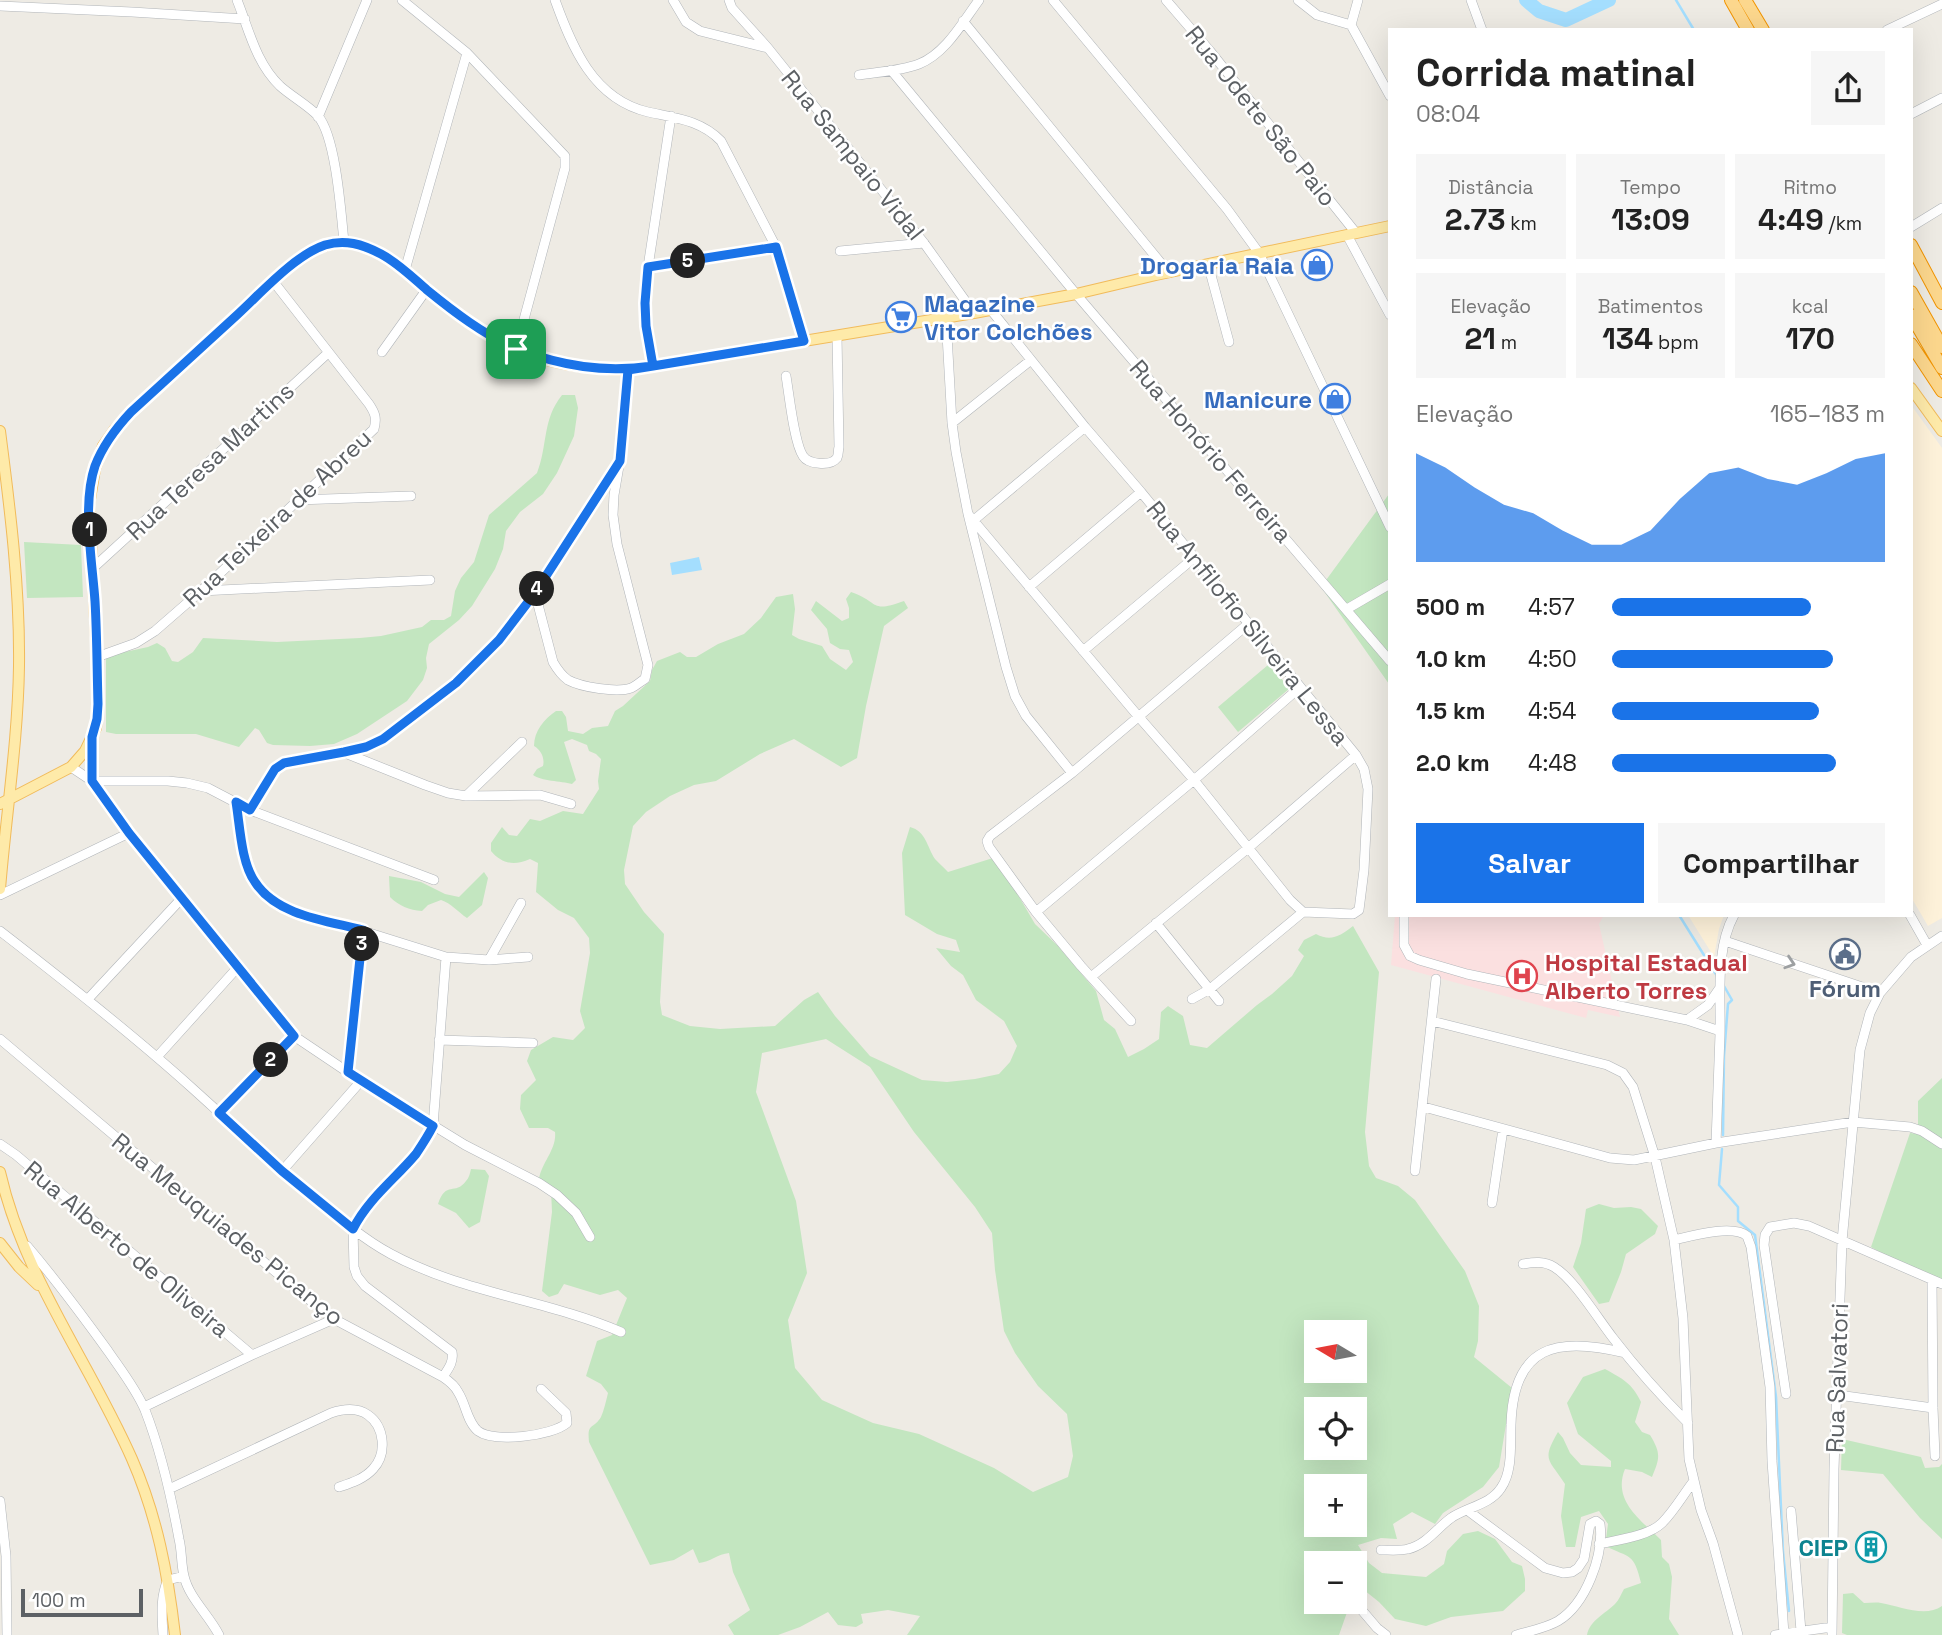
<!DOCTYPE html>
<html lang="pt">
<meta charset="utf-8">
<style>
body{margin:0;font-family:"Space Grotesk",sans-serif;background:#f6f6f6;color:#222;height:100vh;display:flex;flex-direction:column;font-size:26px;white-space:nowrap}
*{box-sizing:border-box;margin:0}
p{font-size:23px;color:#767676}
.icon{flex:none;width:38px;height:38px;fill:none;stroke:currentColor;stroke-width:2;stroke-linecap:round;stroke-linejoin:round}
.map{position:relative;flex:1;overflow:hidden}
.sheet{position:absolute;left:1388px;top:28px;width:525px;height:889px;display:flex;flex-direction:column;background:#fff;border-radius:0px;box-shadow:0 7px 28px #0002}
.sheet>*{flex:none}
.needle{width:46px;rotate:280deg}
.controls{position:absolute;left:1304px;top:1320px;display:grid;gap:14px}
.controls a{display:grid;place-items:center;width:63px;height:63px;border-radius:0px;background:#fff;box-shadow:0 7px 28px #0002;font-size:35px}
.scale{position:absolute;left:21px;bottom:18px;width:122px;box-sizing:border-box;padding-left:7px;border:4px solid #5c6064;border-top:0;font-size:19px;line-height:24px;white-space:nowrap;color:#5c6064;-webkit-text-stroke:5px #fff;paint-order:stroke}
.pin{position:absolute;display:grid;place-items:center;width:60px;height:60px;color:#fff;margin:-30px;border-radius:14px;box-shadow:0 4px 10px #0006}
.km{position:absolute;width:35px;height:35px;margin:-18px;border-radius:50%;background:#222;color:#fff;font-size:19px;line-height:35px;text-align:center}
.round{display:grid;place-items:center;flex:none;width:74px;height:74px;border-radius:0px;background:#f6f6f6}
.head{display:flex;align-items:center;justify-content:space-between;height:119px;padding:0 28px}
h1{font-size:38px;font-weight:600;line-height:52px}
.stats{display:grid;grid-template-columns:repeat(3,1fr);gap:10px;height:119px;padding:7px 28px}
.stats div{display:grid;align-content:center;border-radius:0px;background:#f6f6f6;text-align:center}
.stats b{font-size:30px;font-weight:600}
.stats small{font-size:19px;font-weight:400}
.stats p{font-size:19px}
.chart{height:196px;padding:14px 28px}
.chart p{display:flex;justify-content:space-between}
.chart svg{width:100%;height:126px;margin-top:7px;fill:#1a73e8;opacity:.7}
.button{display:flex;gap:14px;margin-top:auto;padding:14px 28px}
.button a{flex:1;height:80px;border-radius:0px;background:#1a73e8;color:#fff;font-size:28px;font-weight:600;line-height:80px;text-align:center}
.button a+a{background:#f6f6f6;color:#222}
ul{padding:0 28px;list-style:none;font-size:23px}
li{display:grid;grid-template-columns:112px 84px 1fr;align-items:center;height:52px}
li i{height:18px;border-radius:9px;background:#1a73e8}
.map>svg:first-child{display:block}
.commercial{fill:#fef2da}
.medical{fill:#fbe0e0}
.green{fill:#c3e6c0;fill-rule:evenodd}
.water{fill:#a4defe}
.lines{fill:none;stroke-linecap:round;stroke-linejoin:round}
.stream{stroke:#a4defe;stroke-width:2.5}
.river{stroke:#a4defe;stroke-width:14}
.minor-casing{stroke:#b1b5b9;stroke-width:10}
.major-casing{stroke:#f1bb5b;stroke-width:12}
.highway-casing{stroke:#f19401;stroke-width:14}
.minor{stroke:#fff;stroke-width:9}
.major{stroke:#feeaa9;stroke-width:10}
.highway{stroke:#fcd78d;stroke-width:12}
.oneway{stroke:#9da0a2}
.route-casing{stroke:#fff;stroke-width:14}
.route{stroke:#1a73e8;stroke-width:9}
.labels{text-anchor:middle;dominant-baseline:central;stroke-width:5;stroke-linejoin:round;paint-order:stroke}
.street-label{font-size:24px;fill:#5c6064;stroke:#fff}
.shop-label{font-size:24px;font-weight:bold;fill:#366cbe;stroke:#fff;text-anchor:end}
.health-label{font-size:24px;font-weight:bold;fill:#be3a42;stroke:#fff;text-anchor:start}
.service-label{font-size:24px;font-weight:bold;fill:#4e5e75;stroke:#fff}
.culture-label{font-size:24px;font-weight:bold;fill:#0d838f;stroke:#fff;text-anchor:end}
</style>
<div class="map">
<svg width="1942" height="1635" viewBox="0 0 1942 1635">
<rect width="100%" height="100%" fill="#eeebe4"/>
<path class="commercial" d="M1911 405 1942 448V918L1928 926 1911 897Z
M1688 915H1724L1719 929 1714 957Z"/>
<path class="medical" d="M1395 915H1604L1599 924 1620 1017 1588 1010 1586 1018 1391 965Z"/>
<path class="green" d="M562 395H575L578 408 574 436 557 473 543 494 520 512 506 531 503 549 495 569 472 606 459 620 429 644 426 658 427 668 423 680 407 701 357 734 334 744 310 746 273 745 267 743 259 730 255 728 239 747 196 734H116L106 732V656L148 647 157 643 165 648 172 661 178 662 193 652 203 638 277 642 360 638 381 636 422 627 431 620H444L451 616 455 591 461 578 474 562 489 515 537 473C548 445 542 420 562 395Z
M1389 494V684L1321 587Z
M24 542 81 545 83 597 27 598Z
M851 592C879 601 869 614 904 601L908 608 884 626 866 706 857 758 841 767 794 739 760 754 716 781 694 785 670 796 646 812 633 826 624 870 625 884 644 912 664 934 660 1002 662 1015 690 1026 720 1029 775 1026 804 1000 818 992 835 1016 870 1056 922 1080 947 1082 975 1079 999 1074 1010 1062 1017 1046 1004 1021 976 1000 963 975 951 966 936 948 960 952 956 940 937 934 905 915 902 853 910 827C926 831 927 847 935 859 939 863 944 868 948 872L993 858 1011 883 1035 924 1057 945 1096 991 1104 1020 1115 1029 1128 1057 1144 1049 1159 1039 1161 1012 1168 1006 1183 1016 1190 1045 1207 1048 1257 1005 1272 994 1292 976 1304 956 1298 950 1304 940 1316 934C1331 942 1340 936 1353 926L1379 972 1365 1132 1369 1166 1376 1178 1398 1186 1415 1200 1465 1271 1479 1306 1478 1341 1474 1357 1512 1388 1499 1467 1483 1487 1443 1513 1435 1524 1412 1512 1393 1524 1397 1539 1381 1538 1358 1545 1369 1563 1382 1573 1426 1577 1444 1564 1447 1551 1463 1534 1478 1531 1495 1539 1512 1562 1522 1566 1525 1579V1591L1503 1611 1451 1617 1426 1626 1395 1619 1379 1602 1364 1590 1355 1597 1354 1563H1316V1601H1351L1339 1635H907L920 1616 888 1610 861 1614 863 1623 856 1627 838 1625 828 1612 800 1627 778 1635H734L728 1625 750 1610 733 1572 729 1553C718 1554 710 1562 699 1563L693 1549 674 1560 650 1565 589 1442C587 1422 593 1430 601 1417 604 1410 606 1401 608 1393L601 1384 586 1376 597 1341 612 1335 627 1298 618 1290 600 1295 564 1284 558 1294 549 1297 542 1291 552 1212 551 1190 539 1179C542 1162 557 1149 555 1132L548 1128H529L520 1109 521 1095 536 1080 527 1061 531 1050 553 1037 573 1040 585 1028 580 1011 590 953 589 938 574 918 558 910 536 892 538 863 530 859C514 866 502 864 491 851V843L502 827 509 835 517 836 530 819 540 821 563 811 583 814 599 789 598 781 601 759 596 754 589 751 587 745 572 739 564 742 576 780 572 784C561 781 541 781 533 775L537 769 543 766C545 758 541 750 534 746 534 731 544 719 556 711H562L566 717 568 731 583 734 592 728 608 726 615 711 623 706 650 681 652 670 657 661 680 652 687 657H696L718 644 744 634 761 618 776 597 793 594 795 609 792 635 799 639 822 646 830 659 846 670 853 662 849 650 840 649 830 643 827 629 811 610 816 601 842 621 849 618V608L846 599ZM826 1039 870 1067 914 1132 975 1207 992 1233 995 1270 1004 1331 1015 1353 1038 1386 1067 1414 1073 1456 1068 1477 1033 1492 994 1468 919 1434 873 1423 822 1400 795 1368 788 1320 807 1273 796 1201 756 1092 762 1053ZM1316 1332H1354V1370H1316ZM1316 1409H1354V1447H1316ZM1316 1486H1354V1524H1316Z
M1268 665 1290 688 1238 732 1218 707Z
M484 872 488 878 482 905 467 918C458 912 451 903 441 900L428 905 422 911C409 910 399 906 390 897L389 876 421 882 445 894 459 897Z
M1942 1078V1280L1907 1267 1871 1247 1910 1133 1918 1134V1101Z
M471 1169 485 1170 489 1176 480 1222 469 1228 456 1213 438 1204C446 1180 455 1196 466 1181 469 1178 470 1173 471 1169Z
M1599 1204 1614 1208 1631 1207 1641 1209 1658 1226 1655 1234 1626 1254 1621 1272 1609 1302 1599 1304 1573 1267 1581 1243 1586 1209Z
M1605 1369C1623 1379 1632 1383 1641 1402L1635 1422 1642 1432 1650 1435C1661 1453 1660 1458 1652 1477L1642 1472 1625 1469C1612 1501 1641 1520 1661 1540L1662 1557 1669 1564 1672 1577 1669 1619 1679 1635H1587C1590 1620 1605 1614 1615 1604 1619 1600 1621 1594 1624 1589L1641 1583C1634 1553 1630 1558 1605 1546L1608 1524 1599 1511 1581 1517 1575 1547H1566L1561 1516 1565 1484C1549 1459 1541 1461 1558 1432L1563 1438 1570 1453 1581 1465 1611 1467V1461L1578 1434 1567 1403 1583 1377Z
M1842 1439 1921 1457 1925 1468 1939 1467 1942 1464V1539L1920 1518 1883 1474 1841 1470Z
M1853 1593 1864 1603C1870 1603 1876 1602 1881 1603 1900 1606 1925 1618 1942 1606V1635H1847L1842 1633 1843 1594Z"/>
<path class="water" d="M699 557 702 570 672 575 670 563Z"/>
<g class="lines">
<path class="stream" d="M1676 0 1694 30
M1679 915 1717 976
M1723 1135 1724 1056 1728 1004 1732 1000 1724 986
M1722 1149 1719 1185 1738 1207V1221L1755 1235 1776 1397 1783 1552 1789 1611"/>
<path class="river" d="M1526 0 1539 11 1566 20 1609 0"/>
<g class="minor-casing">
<path id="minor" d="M237 0C249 30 256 63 280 86 291 96 309 106 318 116 336 137 341 213 344 242
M402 0 467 53 565 156V168L516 349
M555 0C572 47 593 99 648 112 675 118 701 120 721 141L776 247 805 341
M673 0 686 22 700 31 768 48
M729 0 732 8 768 48 924 243 974 313
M1053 0 1227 209 1259 253 1390 527
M1166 0 1210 51 1356 233
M1298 0 1317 15 1351 25
M1471 0 1482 30
M0 6 132 12 245 19
M963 21 1169 273
M1351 25 1390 96
M1351 25 1358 0
M1887 30 1942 4
M891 70 1076 294 1390 661
M859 75C878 72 901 71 919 64 946 53 962 23 979 0
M1911 114 1942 98
M318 117 367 0
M1911 227 1942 208
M1347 235 1390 315
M840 251 924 243
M1208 264 1229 342
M648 267 776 247
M405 270 467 53
M946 317 952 423 956 452 968 514 1006 667 1015 696 1026 716 1072 773
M382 352 427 289
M653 366 646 326 645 303 648 267 671 116
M786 376C789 393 794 443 803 456 808 464 830 467 837 458 839 454 838 450 839 447L837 336
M952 423 1031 360
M297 500 411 496
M968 514 1138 716 1194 780 1290 900 1303 912 1353 914 1359 910 1364 870 1368 789 1364 769 1356 755 1141 492 1085 427 991 310
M974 520 1085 427
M92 569 328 353
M1029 587 1141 492
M201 591 430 580
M535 593 553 662C557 669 561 675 568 680 581 687 617 693 631 688 636 686 641 681 645 679L648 665 617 544 613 515 614 495 619 466
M1347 609 1390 584
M1083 651 1195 557
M97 657 136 643 155 631 201 591 374 429C377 418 375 413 369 404L273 281
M92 737V781H168L187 783 208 788 250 810 434 880
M345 753 425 785 448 793 466 796 540 795 571 804
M71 767 92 781 129 833 294 1036 361 1081 465 1145 539 1183 557 1195 576 1213 590 1237
M466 796 522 742
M236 802 245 858 255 882 272 900 284 907 302 914 363 931 446 957 489 960 528 957
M250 810 275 769 284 763 344 752 366 747 383 739 456 683 499 640 535 593 620 461 628 370
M0 895 129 833
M1036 912 1194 780 1299 688
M1404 915V945L1410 956 1419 960 1467 974 1687 1020 1720 1031
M1910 915 1927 945
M1156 923 1219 1001
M0 931C66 982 131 1033 192 1088 233 1125 273 1162 315 1197 339 1218 363 1239 391 1254 463 1293 547 1300 621 1332
M1725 941 1880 993
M489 960 521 903
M1091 977 1247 849 1356 755
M88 999 182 898
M1192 999 1210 989 1303 912
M1687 1020 1708 1005 1719 989
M1131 1021 1081 966 1036 912 989 847 987 841 990 836 1072 773 1248 624
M1432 1021 1607 1065 1623 1073 1633 1087 1655 1157 1674 1240 1683 1318 1689 1459 1701 1510 1713 1543 1738 1635
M0 1039 297 1290 334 1319 443 1377C449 1381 455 1386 458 1392 466 1404 467 1422 478 1431 494 1443 552 1436 567 1423L566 1413 541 1389
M439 1040 533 1043
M157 1057 238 967
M348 1072 363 931
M1424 1107 1610 1158 1634 1160 1716 1143 1853 1122 1910 1127 1922 1131 1942 1144
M219 1113 294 1036
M1716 1143C1717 1107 1719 1070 1720 1034 1721 996 1715 950 1734 915
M0 1144 16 1155 252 1355
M282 1171 361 1081
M1415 1171 1436 979
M1492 1203 1503 1129
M1674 1240C1691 1236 1733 1224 1747 1236L1751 1247 1770 1387 1772 1461 1784 1634
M27 1246C56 1280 82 1315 108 1351 121 1370 136 1389 145 1410 161 1451 171 1495 179 1539 182 1551 181 1564 184 1576 189 1598 209 1615 219 1635
M1523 1264C1534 1262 1544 1261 1554 1267 1574 1279 1598 1319 1613 1338 1636 1368 1661 1396 1688 1423
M1932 1280 1933 1408 1935 1456
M443 1377C448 1369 454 1362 452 1352L365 1286 357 1276 354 1267 353 1229 359 1216 368 1205 415 1155 433 1126 446 957
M1786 1394 1764 1245 1765 1235 1770 1227 1794 1223 1809 1226 1942 1284
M1838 1395 1933 1408
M144 1407 252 1355 334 1319
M169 1489 331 1413C343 1409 357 1407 368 1415 385 1427 387 1454 373 1469 364 1479 351 1483 339 1487
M0 1501 6 1556 7 1635
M1467 1510 1545 1568 1563 1573 1572 1572 1578 1568 1584 1559 1590 1524 1596 1521 1600 1524C1604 1555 1586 1604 1558 1621 1546 1628 1530 1631 1516 1635
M1791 1511 1801 1631
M1599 1544C1617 1540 1649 1536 1662 1523 1674 1511 1683 1495 1693 1482
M1381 1550C1390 1550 1400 1551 1408 1549 1426 1545 1437 1528 1451 1518 1467 1507 1490 1505 1501 1488 1513 1471 1510 1444 1511 1425 1513 1345 1557 1336 1625 1353
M1354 1601 1377 1628 1386 1635
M163 1635C162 1616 160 1597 168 1580L184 1576
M1775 1635 1832 1627
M1832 1635 1834 1469 1842 1241 1860 1050 1870 1013 1880 993 1911 957 1942 936"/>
</g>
<g class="major-casing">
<path id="major" d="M1911 388 1942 431
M0 431C10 508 20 588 19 666 18 740 6 815 0 889
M0 804 71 767 85 751 96 728 98 704 97 657 89 505 95 469 103 446 115 429 131 412C170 376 209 340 249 304 267 287 291 260 314 250 360 228 393 261 426 289 450 309 476 330 504 344 544 364 585 369 628 370L974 313 1076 294 1156 275 1390 226
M0 1172C24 1278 89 1361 132 1459 157 1516 168 1574 175 1635
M0 1243 19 1267 38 1285"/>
</g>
<g class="highway-casing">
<path id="highway" d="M1731 0 1748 30
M1745 0 1763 30
M1911 245 1942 303
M1911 292 1942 347
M1911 315 1942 368
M1911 344 1942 391"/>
</g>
<use href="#minor" class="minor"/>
<use href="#major" class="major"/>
<use href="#highway" class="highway"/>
</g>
<defs><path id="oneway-chevron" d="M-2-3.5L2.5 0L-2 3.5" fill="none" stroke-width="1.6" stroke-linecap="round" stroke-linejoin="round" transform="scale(1.75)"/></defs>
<use class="oneway" href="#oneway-chevron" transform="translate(1790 963) rotate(18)"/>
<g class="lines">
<g class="route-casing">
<path id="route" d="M516 349C483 334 454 312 427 290 412 277 398 263 381 254 362 244 345 239 325 245 295 255 261 293 237 315 202 347 166 380 131 412 115 429 103 445 95 466 82 504 92 560 95 601 97 635 97 670 98 704L97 719 92 737V781L129 833 294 1036 219 1113 282 1171 353 1229C368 1199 395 1179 416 1154 422 1145 428 1136 433 1126L348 1072 363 930C328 921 277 916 255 882 241 862 240 826 236 802L250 810 275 769 284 763 344 752 366 747 383 739 456 683 499 640 535 593 620 461 628 370 653 366 804 341 776 247 648 267 645 303 646 326 653 366C603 373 563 366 516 349"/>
</g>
<use href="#route" class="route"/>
</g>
<defs>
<g id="shop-ring" transform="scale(1.575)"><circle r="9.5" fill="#fff" stroke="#3f7fe0" stroke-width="1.5"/><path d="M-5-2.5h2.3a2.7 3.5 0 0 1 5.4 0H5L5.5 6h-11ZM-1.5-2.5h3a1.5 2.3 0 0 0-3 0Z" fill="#3f7fe0"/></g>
<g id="supermarket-ring" transform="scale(1.575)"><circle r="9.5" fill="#fff" stroke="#3f7fe0" stroke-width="1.5"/><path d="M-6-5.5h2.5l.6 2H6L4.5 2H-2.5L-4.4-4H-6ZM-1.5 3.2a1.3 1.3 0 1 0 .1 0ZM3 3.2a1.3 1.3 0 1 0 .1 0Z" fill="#3f7fe0"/></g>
<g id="civic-ring" transform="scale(1.575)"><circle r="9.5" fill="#fff" stroke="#5c6f8a" stroke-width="1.5"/><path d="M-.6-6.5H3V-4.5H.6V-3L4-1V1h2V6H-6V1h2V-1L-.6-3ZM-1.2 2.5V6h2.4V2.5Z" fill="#5c6f8a"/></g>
<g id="hospital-ring" transform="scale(1.575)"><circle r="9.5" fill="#fff" stroke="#e0444e" stroke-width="1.5"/><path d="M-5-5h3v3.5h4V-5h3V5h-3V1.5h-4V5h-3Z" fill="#e0444e"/></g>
<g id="building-ring" transform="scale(1.575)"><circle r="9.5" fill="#fff" stroke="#0f9aa8" stroke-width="1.5"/><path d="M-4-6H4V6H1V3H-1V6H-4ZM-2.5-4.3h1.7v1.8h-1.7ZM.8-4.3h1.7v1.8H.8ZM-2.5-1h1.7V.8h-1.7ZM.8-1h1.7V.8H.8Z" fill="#0f9aa8"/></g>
</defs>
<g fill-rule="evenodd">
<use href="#shop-ring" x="1317" y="265"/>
<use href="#supermarket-ring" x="901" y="317"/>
<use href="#shop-ring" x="1335" y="399"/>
<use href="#civic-ring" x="1845" y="954"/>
<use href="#hospital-ring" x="1522" y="976"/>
<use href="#building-ring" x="1871" y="1547"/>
</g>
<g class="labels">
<g class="street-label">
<text transform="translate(1261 116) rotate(51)">Rua Odete São Paio</text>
<text transform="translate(853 155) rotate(51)">Rua Sampaio Vidal</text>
<text transform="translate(1211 451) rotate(49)">Rua Honório Ferreira</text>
<text transform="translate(210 461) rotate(-43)">Rua Teresa Martins</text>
<text transform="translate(277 518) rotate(-43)">Rua Teixeira de Abreu</text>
<text transform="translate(1248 623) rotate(51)">Rua Anfilofio Silveira Lessa</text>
<text transform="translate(228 1229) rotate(39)">Rua Meuquiades Picanço</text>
<text transform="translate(127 1249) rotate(40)">Rua Alberto de Oliveira</text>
<text transform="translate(1837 1378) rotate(-88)">Rua Salvatori</text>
</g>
<g class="shop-label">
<text x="1294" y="265">Drogaria Raia</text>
<text x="924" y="303" text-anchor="start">Magazine<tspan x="924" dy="28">Vitor Colchões</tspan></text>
<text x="1312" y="399">Manicure</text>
</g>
<g class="health-label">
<text x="1545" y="962">Hospital Estadual<tspan x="1545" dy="28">Alberto Torres</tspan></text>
</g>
<g class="service-label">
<text x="1845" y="988">Fórum</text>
</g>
<g class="culture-label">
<text x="1848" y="1547">CIEP</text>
</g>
</g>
</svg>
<div class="controls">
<a><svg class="needle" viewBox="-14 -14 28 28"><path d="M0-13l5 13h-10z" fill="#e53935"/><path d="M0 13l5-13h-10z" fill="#767676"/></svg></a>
<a><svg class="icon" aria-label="locate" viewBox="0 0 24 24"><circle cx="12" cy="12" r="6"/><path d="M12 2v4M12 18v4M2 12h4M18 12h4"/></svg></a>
<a>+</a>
<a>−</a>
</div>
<div class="scale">100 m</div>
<div class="pin" style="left:516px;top:349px;background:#1e9e55"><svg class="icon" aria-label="arrive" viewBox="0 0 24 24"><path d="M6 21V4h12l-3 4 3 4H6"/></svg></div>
<b class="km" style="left:90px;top:530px">1</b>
<b class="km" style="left:271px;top:1060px">2</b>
<b class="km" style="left:362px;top:944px">3</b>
<b class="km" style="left:537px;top:589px">4</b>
<b class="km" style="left:688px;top:261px">5</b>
<section class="sheet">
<div class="head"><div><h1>Corrida matinal</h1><p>08:04</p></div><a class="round"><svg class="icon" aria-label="share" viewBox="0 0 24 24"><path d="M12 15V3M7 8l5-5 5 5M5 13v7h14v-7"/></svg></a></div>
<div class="stats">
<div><p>Distância</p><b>2.73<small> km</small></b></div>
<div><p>Tempo</p><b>13:09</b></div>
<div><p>Ritmo</p><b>4:49<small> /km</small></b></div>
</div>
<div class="stats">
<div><p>Elevação</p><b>21<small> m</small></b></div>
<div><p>Batimentos</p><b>134<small> bpm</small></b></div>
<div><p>kcal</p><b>170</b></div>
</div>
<div class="chart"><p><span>Elevação</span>165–183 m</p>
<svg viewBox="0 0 160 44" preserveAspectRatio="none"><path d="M0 44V6L10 11L20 18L30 24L40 27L50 33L60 38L70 38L80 33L90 22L100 13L110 11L120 15L130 17L140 13L150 8L160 6V44z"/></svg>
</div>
<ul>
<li><b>500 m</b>4:57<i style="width:73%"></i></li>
<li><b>1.0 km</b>4:50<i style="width:81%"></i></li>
<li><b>1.5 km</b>4:54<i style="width:76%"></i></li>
<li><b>2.0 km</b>4:48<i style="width:82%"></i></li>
</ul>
<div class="button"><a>Salvar</a><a>Compartilhar</a></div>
</section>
</div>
